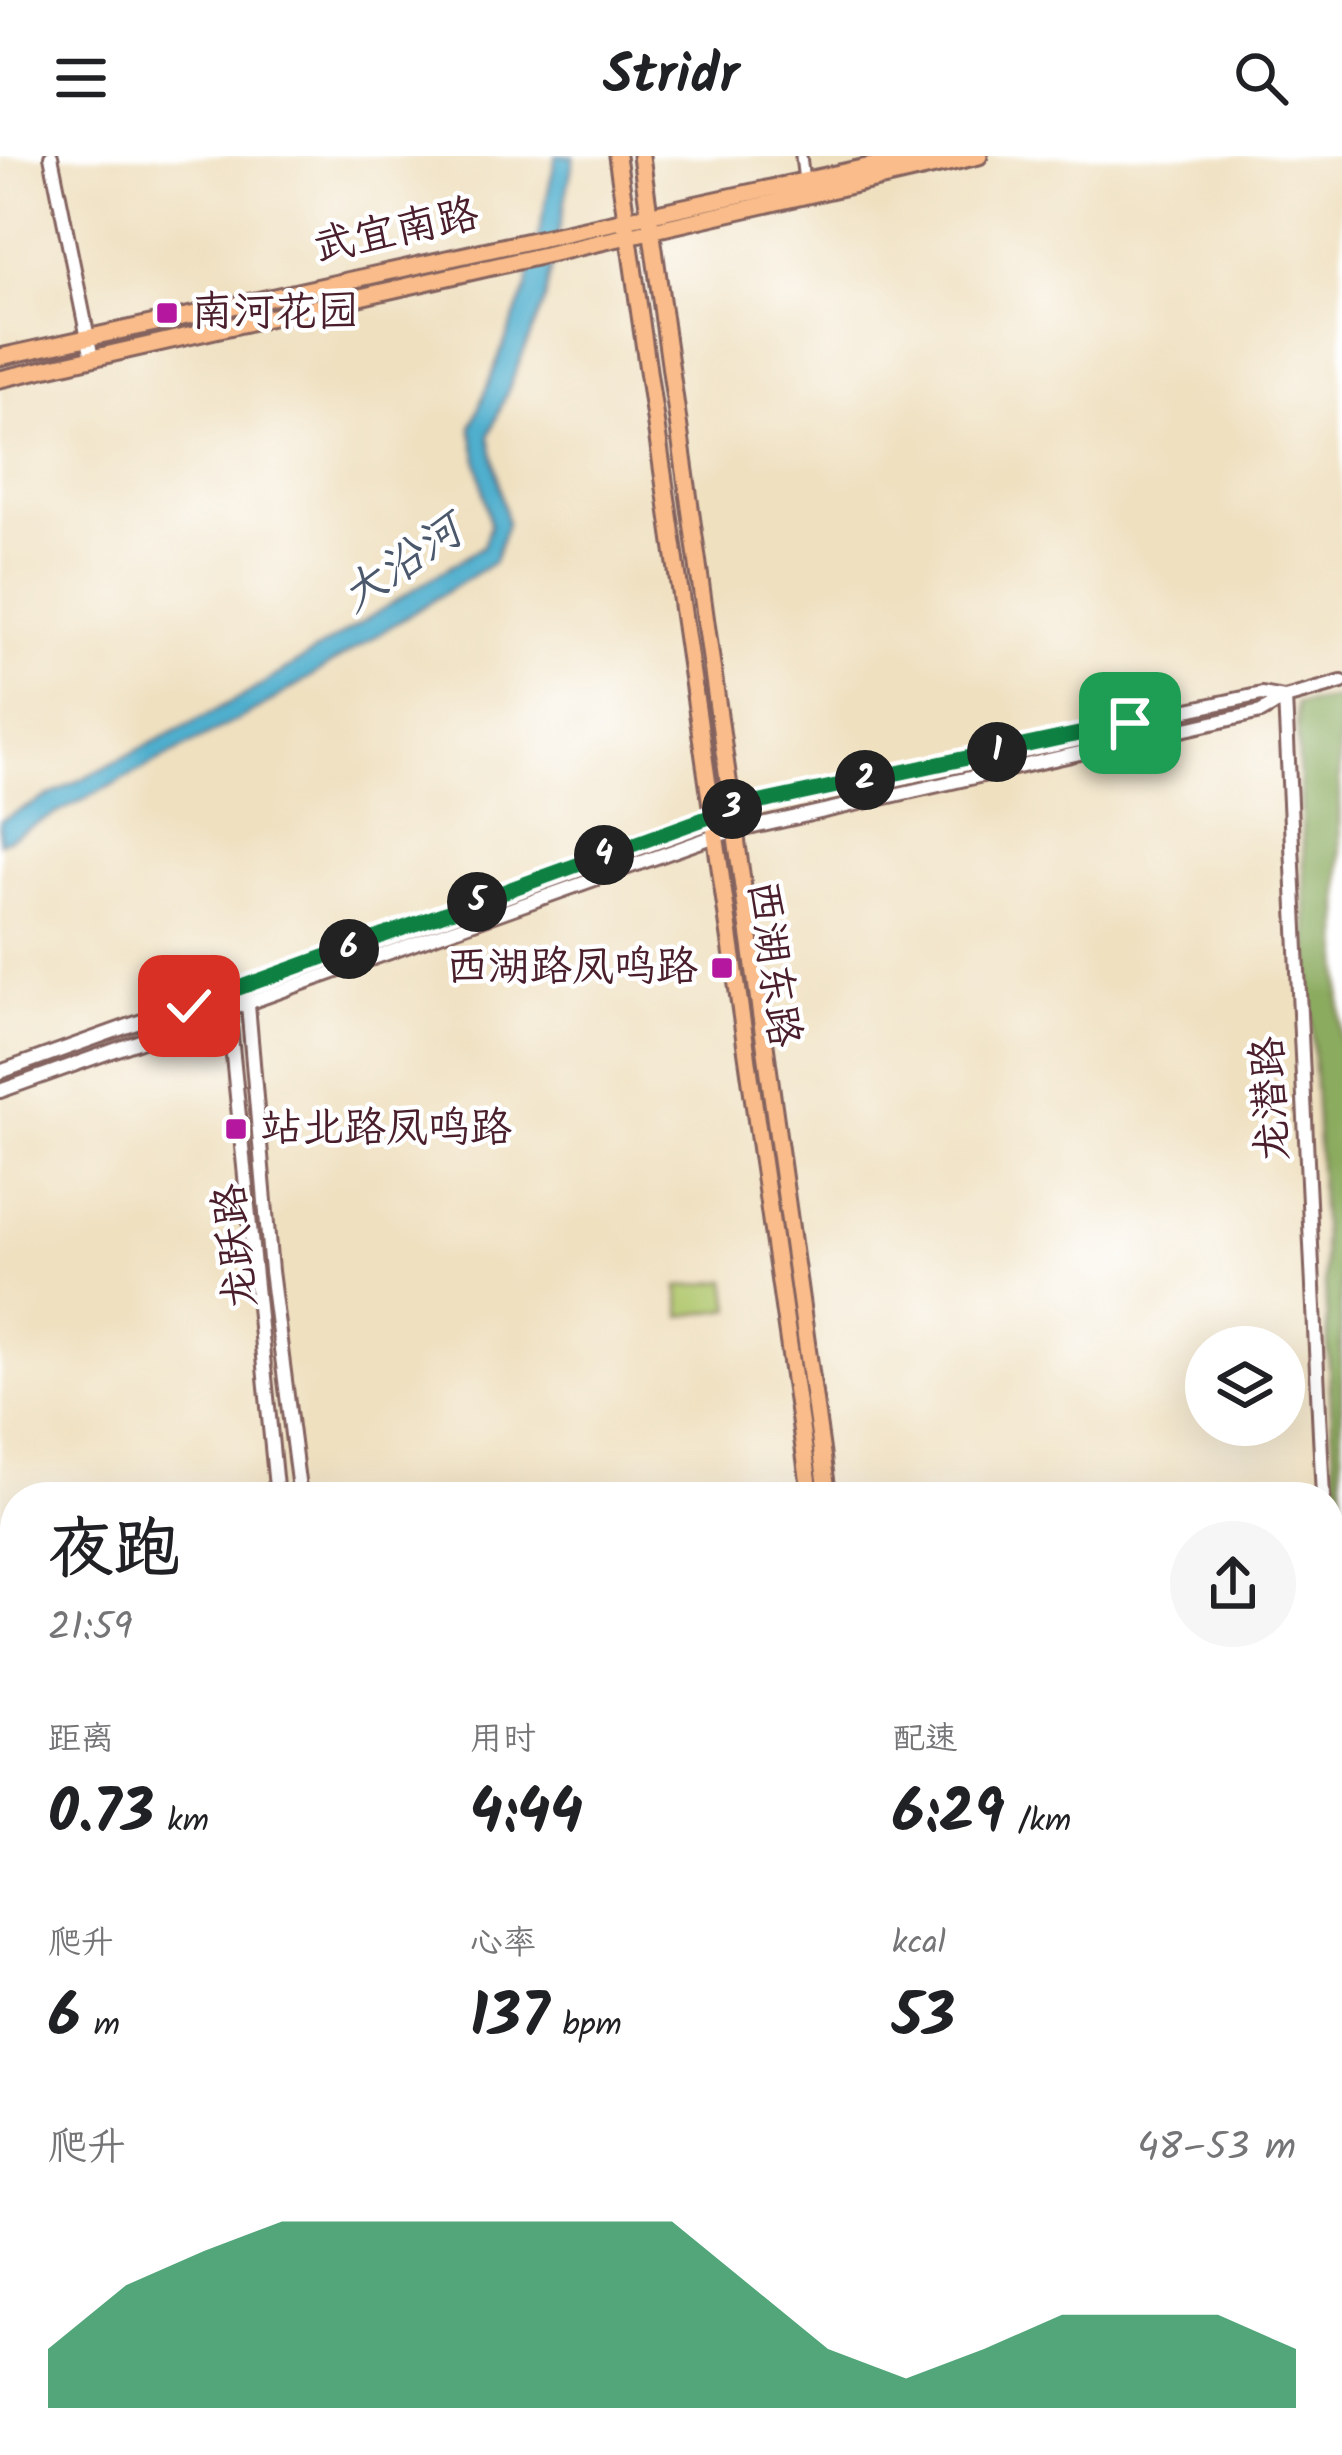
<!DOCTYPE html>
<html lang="zh">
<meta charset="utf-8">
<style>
body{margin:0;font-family:Kalam,"LXGW WenKai TC",sans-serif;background:#f6f6f6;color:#202124;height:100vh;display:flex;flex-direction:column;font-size:45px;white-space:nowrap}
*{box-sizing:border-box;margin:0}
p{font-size:39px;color:#757577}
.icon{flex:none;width:66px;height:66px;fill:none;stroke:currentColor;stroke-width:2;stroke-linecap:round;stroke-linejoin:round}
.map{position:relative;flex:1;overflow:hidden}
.panel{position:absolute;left:0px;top:1326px;width:1344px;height:975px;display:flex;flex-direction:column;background:#fff;border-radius:48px 48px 0 0;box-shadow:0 12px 48px #0002}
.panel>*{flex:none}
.tools{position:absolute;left:1185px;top:1170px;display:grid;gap:24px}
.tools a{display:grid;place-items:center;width:120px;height:120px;border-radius:50%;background:#fff;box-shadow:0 12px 48px #0002;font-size:60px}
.pin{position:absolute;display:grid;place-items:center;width:102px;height:102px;color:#fff;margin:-51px;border-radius:24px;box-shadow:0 6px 18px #0006}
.km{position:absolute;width:60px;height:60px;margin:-30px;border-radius:50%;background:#222;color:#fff;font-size:33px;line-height:60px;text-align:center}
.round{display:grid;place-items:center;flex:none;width:126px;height:126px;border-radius:63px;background:#f6f6f6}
.head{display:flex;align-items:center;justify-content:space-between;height:204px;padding:0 48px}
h1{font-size:66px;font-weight:700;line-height:90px}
.stats{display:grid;grid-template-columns:repeat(3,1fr);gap:18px;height:204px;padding:12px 48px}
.stats div{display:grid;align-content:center}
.stats b{font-size:60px;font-weight:700}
.stats small{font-size:33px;font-weight:400}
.stats p{font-size:33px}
.chart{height:336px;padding:24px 48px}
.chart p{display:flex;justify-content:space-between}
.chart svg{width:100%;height:216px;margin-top:12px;fill:#0b8043;opacity:.7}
header{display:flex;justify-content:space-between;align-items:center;height:156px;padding:0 48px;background:#fff;font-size:54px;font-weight:700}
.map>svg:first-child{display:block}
.green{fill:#afc66b;stroke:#7c724b;stroke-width:3}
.forest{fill:#8bab5f;stroke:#6a6545;stroke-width:3}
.water{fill:#4fafcd;stroke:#4c677c;stroke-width:3}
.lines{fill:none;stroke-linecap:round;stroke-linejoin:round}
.stream{stroke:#4fafcd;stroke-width:3}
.minor-casing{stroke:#84635f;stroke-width:15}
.tertiary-casing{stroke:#84635f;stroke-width:18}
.secondary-casing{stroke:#84635f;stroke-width:20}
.primary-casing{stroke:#84635f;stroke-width:21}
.motorway-casing{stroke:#84635f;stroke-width:24}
.minor{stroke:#fff;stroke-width:9}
.tertiary{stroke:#fff;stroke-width:12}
.secondary{stroke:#fde4d0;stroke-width:14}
.primary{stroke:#f9bc8a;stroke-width:15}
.motorway{stroke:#f9bc8a;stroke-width:18}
.rail{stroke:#4a1f2b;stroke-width:3;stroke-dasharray:18 9;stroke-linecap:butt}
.route-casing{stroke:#fff;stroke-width:24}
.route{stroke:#0b8043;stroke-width:15}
.poi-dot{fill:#b5179e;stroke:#fff;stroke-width:4.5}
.labels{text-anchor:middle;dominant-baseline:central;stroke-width:9;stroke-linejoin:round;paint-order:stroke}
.street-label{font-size:42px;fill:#4a1f2b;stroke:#fff}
.poi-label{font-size:42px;fill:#4a1f2b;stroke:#fff;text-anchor:start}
.water-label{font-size:45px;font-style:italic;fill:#4c596c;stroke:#fff}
</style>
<header><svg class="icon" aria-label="menu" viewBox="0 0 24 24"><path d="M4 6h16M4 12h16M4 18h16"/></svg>Stridr<svg class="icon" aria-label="search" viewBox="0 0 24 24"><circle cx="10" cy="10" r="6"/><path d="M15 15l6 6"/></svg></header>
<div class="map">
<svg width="1342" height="2299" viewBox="0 0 1342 2299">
<rect width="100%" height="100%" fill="#fff"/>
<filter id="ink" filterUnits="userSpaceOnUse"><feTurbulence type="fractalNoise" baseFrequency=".00833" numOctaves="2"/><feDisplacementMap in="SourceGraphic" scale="24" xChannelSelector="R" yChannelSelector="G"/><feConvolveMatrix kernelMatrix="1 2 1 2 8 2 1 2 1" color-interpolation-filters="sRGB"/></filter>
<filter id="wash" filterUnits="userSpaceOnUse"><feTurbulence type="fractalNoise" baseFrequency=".004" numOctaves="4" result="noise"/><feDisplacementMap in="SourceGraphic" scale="48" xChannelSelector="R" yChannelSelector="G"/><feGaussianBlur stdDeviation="2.7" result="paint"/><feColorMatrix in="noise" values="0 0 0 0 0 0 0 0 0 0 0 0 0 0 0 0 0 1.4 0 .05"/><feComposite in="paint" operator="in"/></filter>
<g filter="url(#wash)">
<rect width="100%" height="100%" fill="#efe0c0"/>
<path class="green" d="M727 1125 731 1153 682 1160 678 1131Z"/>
<path class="forest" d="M1339 542 1342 1469 1296 548Z
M0 2099 15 2132V2241L0 2209Z"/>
<path class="water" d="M556 0H574L545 144 489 280 507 367 494 406 264 550 0 687V665L247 538 483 390 490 368 471 271 527 131Z"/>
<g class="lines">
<path class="stream" d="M0 2074 15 2106
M99 2286 105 2299"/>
</g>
</g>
<g filter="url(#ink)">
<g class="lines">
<g class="minor-casing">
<path id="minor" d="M801 0 804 25"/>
</g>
<g class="tertiary-casing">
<path id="tertiary" d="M51 0 92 202
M1285 542 1323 1341
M241 832 248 849 271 1115 300 1341
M228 850 277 1341
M0 916 734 652 1262 538 1284 542
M0 935 718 679 1261 556 1285 542 1342 526
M0 1449 15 1444
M1329 1454 1342 1601
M0 1485 15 1479
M0 1983 15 2013
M0 2008 15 2037
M135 2286 142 2299
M150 2286 156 2299"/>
</g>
<g class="secondary-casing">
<path id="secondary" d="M1329 1549 1342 1545
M1329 1572 1342 1568
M0 2003 15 1997
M0 2033 15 2028"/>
</g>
<g class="primary-casing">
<path id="primary" d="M617 0 811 1341
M641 0 828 1341
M0 201 917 0
M0 223 979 0
M1084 2286 1090 2299
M1105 2286 1111 2299"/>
</g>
<g class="motorway-casing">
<path id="motorway" d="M0 2243 15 2275
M20 2286 26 2299
M0 2287 6 2299"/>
</g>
<use href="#minor" class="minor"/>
<use href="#tertiary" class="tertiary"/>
<use href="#secondary" class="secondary"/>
<use href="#primary" class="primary"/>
<use href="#motorway" class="motorway"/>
<path class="rail" d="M0 1750 15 1790
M200 2286 205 2299"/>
</g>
</g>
<g class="lines" filter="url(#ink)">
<g class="route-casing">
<path id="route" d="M189 850 734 652 1130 567"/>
</g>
<use href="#route" class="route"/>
</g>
<g class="poi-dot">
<rect x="155" y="145" width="24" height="24" rx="6"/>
<rect x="710" y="800" width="24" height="24" rx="6"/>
<rect x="224" y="961" width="24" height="24" rx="6"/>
</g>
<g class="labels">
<g class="street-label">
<text transform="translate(396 76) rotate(-12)">武宜南路</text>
<text transform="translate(772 808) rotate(82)">西湖东路</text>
<text transform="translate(1272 943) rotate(-93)">龙潜路</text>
<text transform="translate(237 1090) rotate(-96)">龙跃路</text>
</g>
<g class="poi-label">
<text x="191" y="157">南河花园</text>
<text x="698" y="812" text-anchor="end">西湖路凤鸣路</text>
<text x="260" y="973">站北路凤鸣路</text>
</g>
<g class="water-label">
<text transform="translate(403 409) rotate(-34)">大沿河</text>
</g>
</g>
</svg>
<div class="tools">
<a><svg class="icon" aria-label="layers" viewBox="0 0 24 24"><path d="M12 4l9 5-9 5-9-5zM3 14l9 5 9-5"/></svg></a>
</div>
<div class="pin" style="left:1130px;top:567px;background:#1e9e55"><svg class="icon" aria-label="arrive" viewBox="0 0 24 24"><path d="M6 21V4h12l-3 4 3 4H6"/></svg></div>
<div class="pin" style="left:189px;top:850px;background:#d93025"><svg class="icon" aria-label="check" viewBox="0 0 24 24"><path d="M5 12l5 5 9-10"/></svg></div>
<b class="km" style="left:997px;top:596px">1</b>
<b class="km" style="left:865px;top:624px">2</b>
<b class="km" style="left:732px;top:653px">3</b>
<b class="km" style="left:604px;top:699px">4</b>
<b class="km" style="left:477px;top:746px">5</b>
<b class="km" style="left:349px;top:793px">6</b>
<section class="panel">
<div class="head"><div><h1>夜跑</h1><p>21:59</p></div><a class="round"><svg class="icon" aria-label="share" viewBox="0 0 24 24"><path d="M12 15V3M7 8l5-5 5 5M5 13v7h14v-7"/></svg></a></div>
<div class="stats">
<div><p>距离</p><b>0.73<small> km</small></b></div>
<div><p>用时</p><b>4:44</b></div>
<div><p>配速</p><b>6:29<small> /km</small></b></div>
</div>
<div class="stats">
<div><p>爬升</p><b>6<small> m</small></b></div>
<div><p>心率</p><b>137<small> bpm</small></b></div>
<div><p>kcal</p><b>53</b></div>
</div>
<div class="chart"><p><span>爬升</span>48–53 m</p>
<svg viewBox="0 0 160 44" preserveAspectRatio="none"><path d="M0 44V32L10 19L20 12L30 6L40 6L50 6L60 6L70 6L80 6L90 19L100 32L110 38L120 32L130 25L140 25L150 25L160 32V44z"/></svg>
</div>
</section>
</div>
